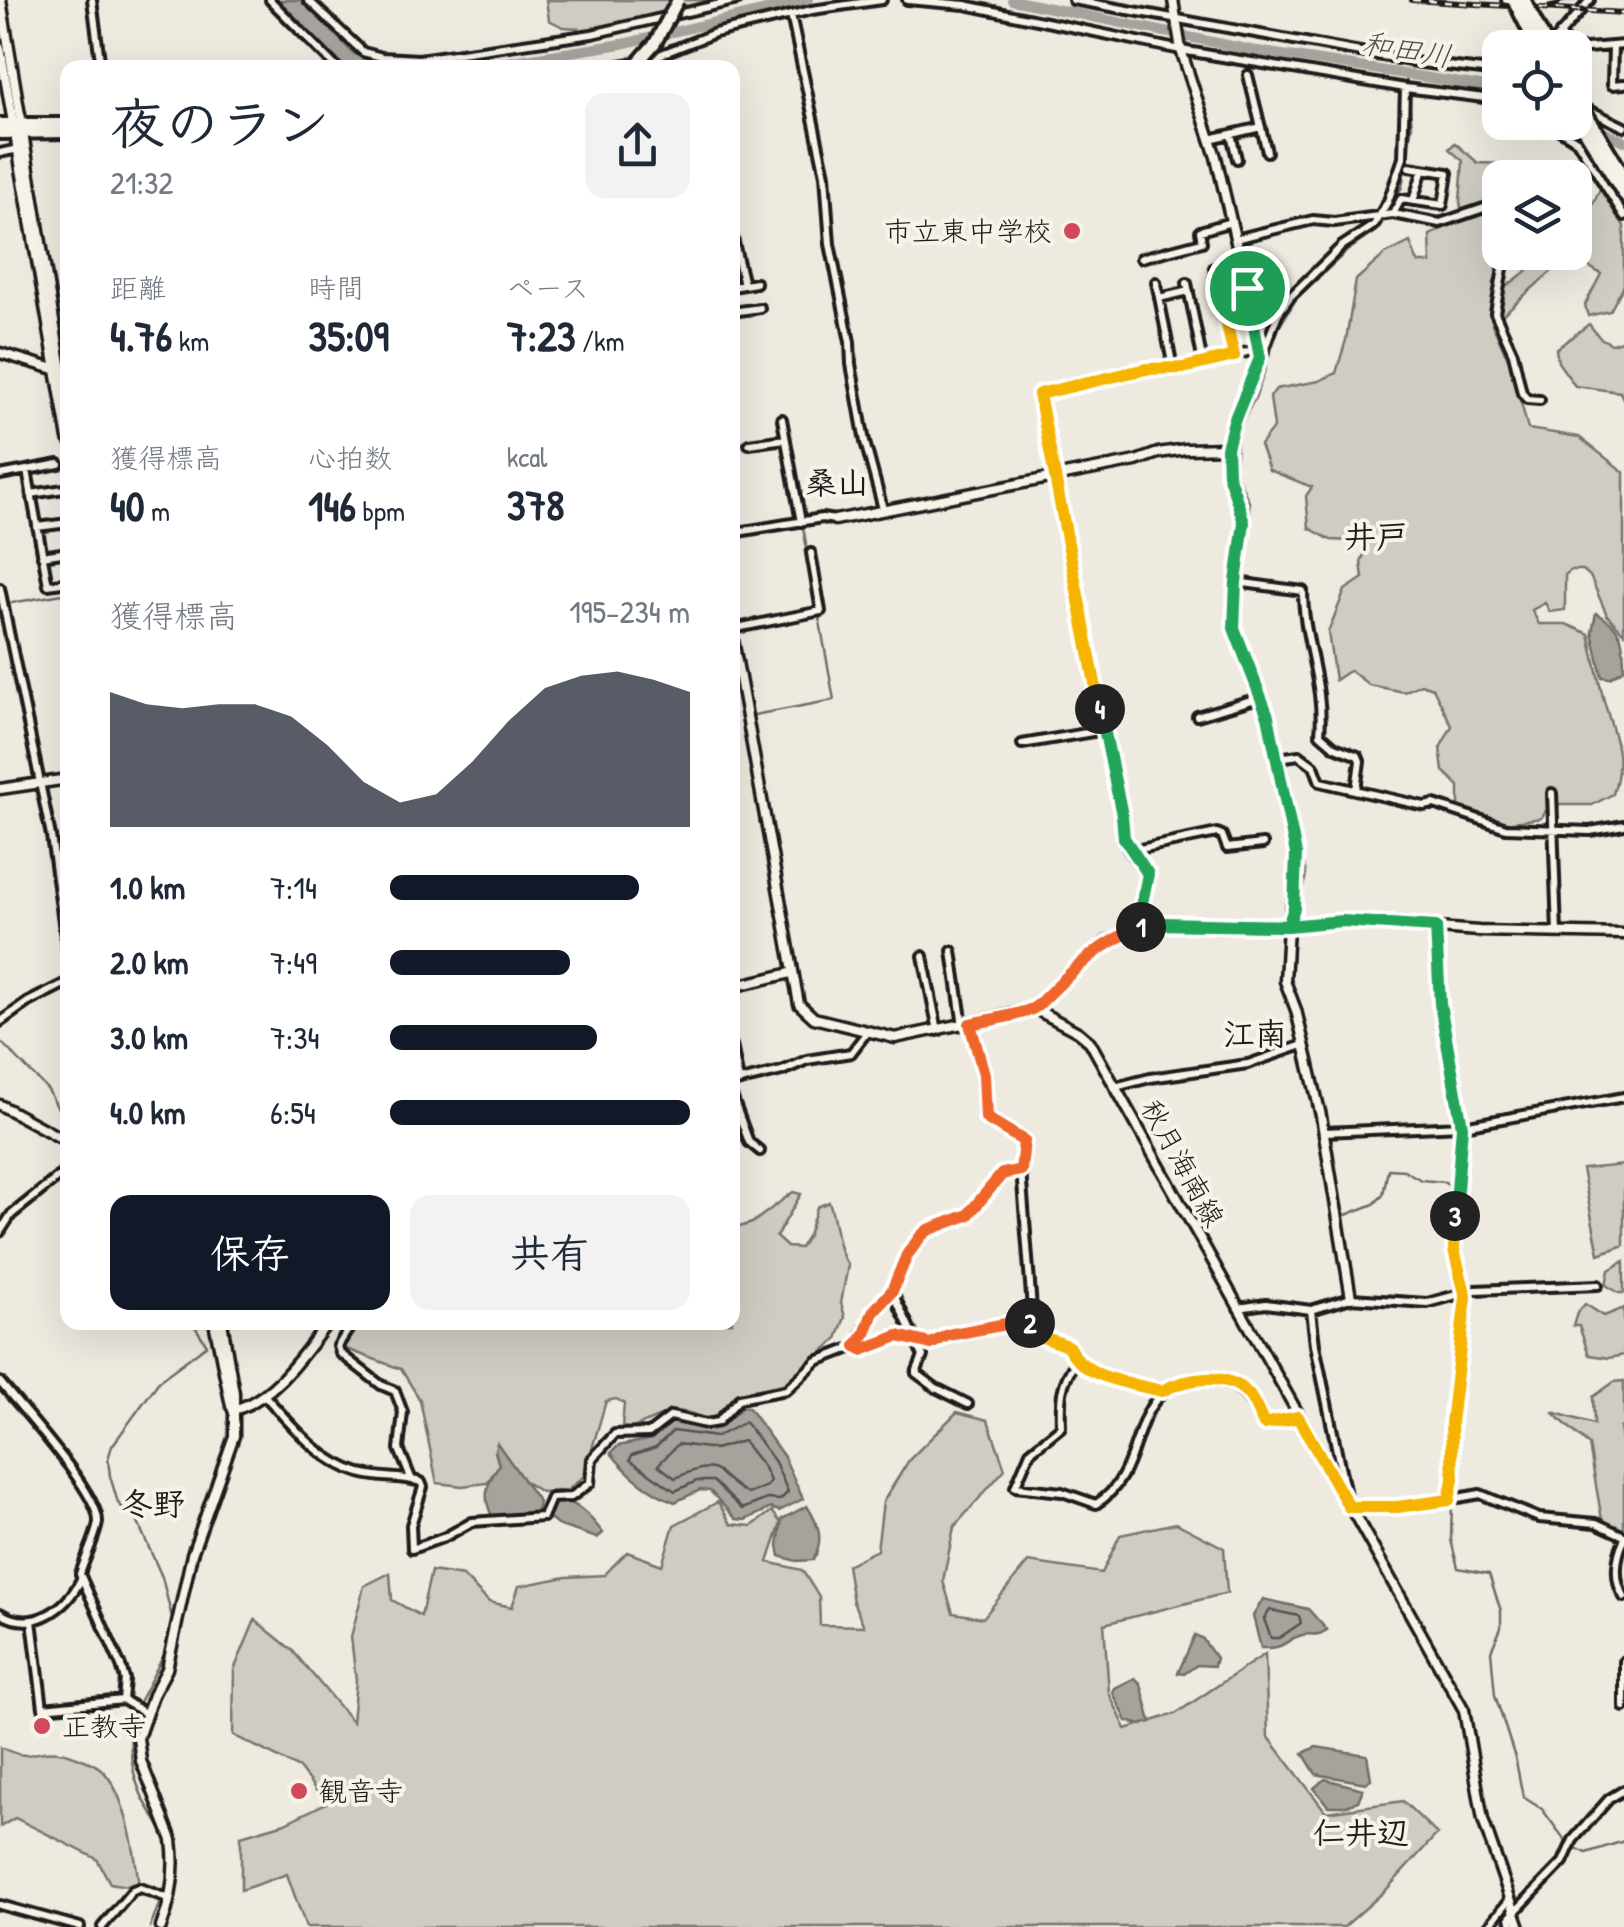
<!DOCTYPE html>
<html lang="ja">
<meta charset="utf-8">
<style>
body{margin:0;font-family:"Patrick Hand","Klee One",sans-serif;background:#f2f2f3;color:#1f2937;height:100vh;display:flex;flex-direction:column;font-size:38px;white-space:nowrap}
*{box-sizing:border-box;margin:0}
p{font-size:32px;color:#747a83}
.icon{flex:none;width:55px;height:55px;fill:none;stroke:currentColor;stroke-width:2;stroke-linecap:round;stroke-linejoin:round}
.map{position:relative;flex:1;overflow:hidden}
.sheet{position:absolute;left:60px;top:60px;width:680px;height:1270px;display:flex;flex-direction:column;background:#fff;border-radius:20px;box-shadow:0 10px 40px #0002}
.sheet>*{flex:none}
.fabs{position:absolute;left:1482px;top:30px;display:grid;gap:20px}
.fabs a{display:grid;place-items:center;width:110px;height:110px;border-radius:20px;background:#fff;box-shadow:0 10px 40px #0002;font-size:50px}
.pin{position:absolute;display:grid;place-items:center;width:85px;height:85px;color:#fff;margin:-42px;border:5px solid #fff;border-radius:50%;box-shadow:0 2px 10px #0007}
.km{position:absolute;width:50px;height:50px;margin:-25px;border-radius:50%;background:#222;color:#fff;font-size:28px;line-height:50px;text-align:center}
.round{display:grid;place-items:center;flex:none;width:105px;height:105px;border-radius:20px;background:#f2f2f3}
.summary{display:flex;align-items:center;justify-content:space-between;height:170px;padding:0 50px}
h1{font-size:55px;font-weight:700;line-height:75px}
.stats{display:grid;grid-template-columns:repeat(3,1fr);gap:15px;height:170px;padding:10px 50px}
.stats div{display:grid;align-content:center}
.stats b{font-size:42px;font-weight:700}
.stats small{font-size:28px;font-weight:400}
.stats p{font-size:28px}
.chart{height:280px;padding:20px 50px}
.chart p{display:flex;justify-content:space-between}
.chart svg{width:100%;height:180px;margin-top:10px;fill:#111827;opacity:.7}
.button{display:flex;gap:20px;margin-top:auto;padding:20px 50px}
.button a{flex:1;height:115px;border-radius:20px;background:#111827;color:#fff;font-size:40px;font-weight:700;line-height:115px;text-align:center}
.button a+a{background:#f2f2f3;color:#1f2937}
ul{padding:0 50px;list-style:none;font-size:32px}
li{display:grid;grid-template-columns:160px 120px 1fr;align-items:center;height:75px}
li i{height:25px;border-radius:12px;background:#111827}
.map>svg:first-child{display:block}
.green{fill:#cfccc3;stroke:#767470;stroke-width:2.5}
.water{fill:#a6a39d;stroke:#6f6d69;stroke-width:2.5}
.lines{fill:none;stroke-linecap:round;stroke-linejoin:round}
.shore{stroke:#535250;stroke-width:2.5}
.stream{stroke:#6f6d69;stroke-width:2.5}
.river{stroke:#a6a39d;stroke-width:10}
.minor-casing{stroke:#1c1c1c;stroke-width:14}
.tertiary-casing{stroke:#1c1c1c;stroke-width:15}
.secondary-casing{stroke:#1c1c1c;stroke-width:15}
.primary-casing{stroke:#1c1c1c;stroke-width:18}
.minor{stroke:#f7f3e8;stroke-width:6}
.tertiary{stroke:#f7f3e8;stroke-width:8}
.secondary{stroke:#f7f3e8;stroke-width:8}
.primary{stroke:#f7f3e8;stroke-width:10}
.rail-casing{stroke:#1c1c1c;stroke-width:6}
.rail{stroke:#f7f3e8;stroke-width:2.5;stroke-dasharray:8;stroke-linecap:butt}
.primary-bridge-casing{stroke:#1c1c1c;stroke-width:18;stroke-linecap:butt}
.motorway-bridge-casing{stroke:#1c1c1c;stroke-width:19;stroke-linecap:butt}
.primary-bridge{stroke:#f7f3e8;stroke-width:10}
.motorway-bridge{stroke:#f7f3e8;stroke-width:11}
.split-1-casing{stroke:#fff;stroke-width:20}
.split-2-casing{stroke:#fff;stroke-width:20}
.split-3-casing{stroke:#fff;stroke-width:20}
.split-4-casing{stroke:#fff;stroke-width:20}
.split-5-casing{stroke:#fff;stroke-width:20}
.split-1{stroke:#22a559;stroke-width:12}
.split-2{stroke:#f0652b;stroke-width:12}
.split-3{stroke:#f5b400;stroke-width:12}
.split-4{stroke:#22a559;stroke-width:12}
.split-5{stroke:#f5b400;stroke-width:12}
.poi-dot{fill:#d1495b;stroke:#f7f3e8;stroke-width:4}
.labels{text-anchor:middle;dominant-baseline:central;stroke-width:8;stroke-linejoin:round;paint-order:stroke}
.poi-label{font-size:28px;fill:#1c1c1c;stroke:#f7f3e8;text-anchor:start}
.street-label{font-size:28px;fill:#1c1c1c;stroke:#f7f3e8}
.water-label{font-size:30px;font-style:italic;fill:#535250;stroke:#f7f3e8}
.quarter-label{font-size:32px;font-weight:bold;fill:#1c1c1c;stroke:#f7f3e8}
</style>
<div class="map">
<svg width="1624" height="1927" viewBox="0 0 1624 1927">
<rect width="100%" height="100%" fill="#eeeae0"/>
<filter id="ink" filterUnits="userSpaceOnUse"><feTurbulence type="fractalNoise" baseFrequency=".01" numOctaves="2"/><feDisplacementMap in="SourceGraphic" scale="20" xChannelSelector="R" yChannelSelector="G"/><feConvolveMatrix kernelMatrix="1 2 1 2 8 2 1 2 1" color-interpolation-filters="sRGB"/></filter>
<g filter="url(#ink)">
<path class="green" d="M546 0H711V2L579 34 578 28 563 27 549 20Z
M1455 143 1478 163 1505 164 1510 170 1507 177 1500 178V252L1511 253 1494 283 1507 286 1550 253 1575 252V212L1593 204 1601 187 1624 226V285L1610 311 1588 316 1585 305 1601 274 1570 255 1492 324 1511 365 1528 429 1579 437 1624 472V633L1607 615 1590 576 1583 570H1571L1565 575V610L1550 612 1545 603 1532 610 1539 624H1566L1589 634C1595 660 1599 686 1607 711 1617 745 1624 758 1613 794L1592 805H1550L1541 818 1506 823 1459 810V786L1443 771 1440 748 1452 726 1433 688 1421 684 1404 692 1369 685 1350 670 1335 680 1328 632 1345 590 1363 578 1361 562 1369 542 1331 540 1309 528 1306 496 1312 487 1269 470 1260 445 1274 427 1270 397 1276 389 1319 381 1336 373 1346 340 1356 280 1384 255 1410 242 1418 263H1431L1430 235 1463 219 1460 202 1463 161 1449 149Z
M1589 324 1600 338 1612 344 1624 340V401L1620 392 1575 386 1558 362 1556 349Z
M1624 1165V1245L1599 1254 1582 1169Z
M793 1192 801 1194 776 1237 787 1247 800 1248 808 1235 817 1207 829 1202C837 1222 835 1247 848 1265L841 1303 845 1317 837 1339 788 1383 745 1392 714 1417 704 1419C674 1402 659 1418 630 1429L622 1427 624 1403 616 1399 606 1401 584 1476 568 1490 541 1492 524 1481 497 1444 495 1451 499 1465 487 1483 462 1486 437 1483 420 1400 401 1369 338 1346 349 1323 732 1322 733 1229 752 1223Z
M1624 1261V1293H1619L1606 1285 1609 1270Z
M1585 1304 1604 1316 1624 1308V1355L1609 1358 1589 1355 1579 1326H1573L1577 1313Z
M1624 1381V1426L1620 1428 1624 1453V1535L1602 1520 1589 1445 1552 1412 1594 1424 1593 1397 1614 1382Z
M957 1412 988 1420 1005 1469 954 1527 943 1581 953 1613 983 1618 1028 1562 1102 1573 1120 1535 1176 1523 1224 1548 1227 1593 1104 1624 1109 1693 1126 1729 1175 1714 1265 1654 1268 1736 1326 1812 1403 1801 1437 1834 1386 1890 1344 1927H306L287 1874 241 1890V1836L285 1823 326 1803 299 1768 233 1735 234 1670 255 1620 292 1650 352 1722 356 1680 351 1637 364 1586 390 1573 392 1600 421 1616 431 1571 463 1576 489 1602 512 1607 519 1586 566 1577 604 1575 627 1552 662 1565 674 1525 718 1502 731 1524 752 1526 772 1511 781 1523 768 1562 802 1570 819 1597 820 1625 864 1626 853 1602 847 1565 877 1550 883 1502 909 1460Z
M0 1747C34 1764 31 1748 59 1752 69 1753 95 1763 102 1770 126 1793 136 1856 139 1888L110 1883 97 1859 15 1818 0 1827Z"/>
<path class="water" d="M276 0H302L353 53 373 62 421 67H342Z
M1596 613C1623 627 1624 641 1624 669L1610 678 1602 677 1592 632Z
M742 1407H748L784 1457 803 1499 779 1511 771 1508 745 1520 736 1519 710 1491 700 1490 675 1502C649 1492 628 1475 611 1453L618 1446 652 1439 670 1419C704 1426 717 1434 742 1407Z
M497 1443 539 1502 537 1512 492 1516C482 1496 487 1483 499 1465L495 1450Z
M555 1500C578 1501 589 1515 603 1533L597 1538 557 1525 549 1518Z
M807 1506C818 1523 825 1540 813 1560L796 1561 780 1556 778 1545 782 1519Z
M1263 1599 1308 1609 1327 1630C1317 1637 1313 1633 1302 1635 1283 1640 1288 1649 1261 1648L1253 1616Z
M1195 1635 1202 1638 1216 1658 1214 1666 1197 1665 1184 1674 1178 1673Z
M1135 1678 1141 1684 1151 1722 1141 1725 1127 1721 1113 1693 1115 1688Z
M1316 1747 1367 1755 1371 1779 1366 1783 1316 1774 1303 1753Z
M1325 1779 1363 1789 1358 1801 1347 1806H1328L1314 1788Z"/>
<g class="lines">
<path class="shore" d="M745 1422 775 1462 788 1492 780 1500 767 1499 742 1509 713 1481H697L675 1491 630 1460 632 1455 656 1447 673 1431 716 1437Z
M743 1441 764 1468 770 1481 767 1486 748 1494C712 1475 724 1456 675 1478L658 1465 678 1444 715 1449Z
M1270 1610 1299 1616 1301 1623 1279 1638H1271L1264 1619Z"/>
<path class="stream" d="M1547 5 1575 0
M1406 76 1407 85
M732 538 803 527 834 700 754 715
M0 605 68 593
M780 922 787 967
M1296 922 1306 874 1288 779 1272 709 1238 621 1250 522 1249 502 1235 471 1238 430 1255 398 1279 327 1296 299 1347 251 1376 231 1402 187 1412 125 1408 93
M1294 929 1291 981 1296 1000
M1303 1022 1329 1127 1341 1209 1346 1215 1374 1204 1383 1195 1388 1169 1404 1170 1421 1180 1445 1182 1459 1196 1458 1250
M0 1041 48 1090 68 1127
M1456 1408 1470 1299 1461 1263
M1455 1455V1482
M1452 1500 1451 1540 1458 1568 1489 1574 1501 1611V1628L1491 1651 1495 1695 1516 1761 1523 1797 1542 1809 1567 1843
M173 1622 162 1577 138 1523 118 1503 110 1476 108 1459 112 1446 160 1380 207 1345 192 1322
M138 1704 169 1645
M135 1711C126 1739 131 1776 145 1802 156 1821 169 1836 170 1859 170 1882 158 1906 150 1927
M1574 1847 1586 1853 1624 1841"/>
<path class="river" d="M1012 0 1251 50 1500 89
M469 68 622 44 808 0
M1594 128 1624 141"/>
<g class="minor-casing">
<path id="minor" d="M92 0 101 68
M270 0 337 68
M308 0 363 52 382 57 419 59 592 34 738 0
M907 0 965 5 1181 50 1405 88 1500 100
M1073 0 1421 63 1500 72
M1506 0 1540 3 1555 0
M791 15 825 175 830 244 850 342 851 364 865 442 883 509
M1560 33 1569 48
M1613 46 1612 85 1624 84
M1549 47 1590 0
M1575 49 1624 45
M554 68H595
M602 68 644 61 715 33 812 10 882 0
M1248 75 1267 152
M1585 108 1624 127
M1547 122 1580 143
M1231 134 1237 159
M1210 139 1261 127
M1577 141 1624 216
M0 153 18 149
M1413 201 1423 169
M1393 214 1401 199 1443 205 1448 173 1409 167
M732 234 744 285
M1235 239 1313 220 1334 222 1393 214 1440 223 1484 208 1500 214
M1506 252 1495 313 1513 353 1522 393 1527 399 1540 400
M1141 258 1202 242 1200 231 1231 222
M1214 268 1234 355
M1156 282 1173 368
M1187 283 1203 363
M732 287 756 283
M1220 294 1247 288
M1159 298 1189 291
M732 312 760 308
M1261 358 1278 314 1290 297 1342 246 1374 225 1388 201 1403 158 1405 88
M782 419 801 522
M749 444 785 439
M27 470 48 585 68 582
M0 475 59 464
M31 494 64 489
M37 527 68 523
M732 533 822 518 835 520
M42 556 68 552
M1236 582 1303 591C1303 640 1325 685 1320 734L1335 747 1358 756 1360 761 1356 790
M0 588 51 836 68 958
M732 629 821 611 811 553
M1197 716 1262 697
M1022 744 1104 730
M1278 758 1299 755 1314 766 1320 782 1424 806 1434 804 1506 828 1590 831 1624 825
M1552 793 1557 933
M1130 851 1217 833 1222 835 1227 848 1263 844
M1146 924 1142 903 1148 882 1147 875 1128 849 1123 838 1122 815 1039 394 1146 369 1183 368 1259 349
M1436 927 1440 1004 1463 1126 1455 1195V1250L1466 1297 1451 1423 1453 1479 1449 1500
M952 951 963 1026
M923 956 938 1031
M1035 1009 1065 976 1107 941 1146 924 1288 926
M0 1022 28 1002 68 982
M970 1024 984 1075 987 1118 1024 1141 1021 1170 1034 1334 1068 1346C1085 1380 1127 1382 1160 1391
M732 1045 739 1080
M732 1083 782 1071 807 1060 851 1053 867 1032
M1115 1087 1150 1078 1248 1064 1303 1045
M732 1096 749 1142 760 1151
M1324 1132 1463 1126 1624 1097
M0 1232 11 1215 68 1169
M892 1291 923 1356 916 1373 936 1388 968 1404
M1238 1308 1266 1304 1311 1310 1351 1298 1427 1303 1475 1290 1598 1285
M1311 1310 1315 1345 1346 1495
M353 1322 338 1346 340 1353 381 1385 395 1391 403 1412 399 1449 411 1478
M856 1346 862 1350 898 1336 931 1344 947 1335 1022 1321 1032 1324
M1076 1362C1060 1383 1060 1401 1061 1427L1030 1452 1015 1487 1062 1492 1096 1504C1153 1470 1121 1379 1207 1380 1240 1380 1250 1398 1264 1424L1298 1417
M0 1382C21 1408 99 1493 98 1522 97 1535 84 1560 80 1574L121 1666 125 1679 123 1700 145 1713
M264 1395C292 1425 319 1461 360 1473 380 1479 401 1476 421 1482L423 1487 411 1525 412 1549 445 1537 472 1522 543 1517 551 1498 571 1497 590 1483 592 1459 615 1434 649 1433 671 1416 706 1424 718 1422 739 1399 786 1390 817 1361 856 1346 873 1312 892 1291 907 1255 921 1236 928 1230 967 1215 1002 1173 1021 1170
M1350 1507 1413 1506 1480 1494 1539 1518 1596 1523 1624 1536
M1624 1540C1616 1557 1613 1580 1624 1597
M0 1613C32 1633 66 1610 81 1579
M32 1621 43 1708 123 1700
M1624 1661V1707
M0 1905 80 1927
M102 1927 133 1890 140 1888 170 1899
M1488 1927 1510 1899
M1512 1927 1510 1917 1563 1862 1573 1840 1609 1799 1624 1790"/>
</g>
<g class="tertiary-casing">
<path id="tertiary" d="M835 520 1136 461 1158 453 1186 449 1227 448
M0 789 68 779
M1288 926 1285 981 1296 1010 1321 1116 1351 1298
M732 987 791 973
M0 1105 68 1142
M233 1410C273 1400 303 1355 328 1322"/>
</g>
<g class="secondary-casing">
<path id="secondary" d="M1 0 68 406
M1173 0 1181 50 1216 157 1259 340V368L1234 421 1227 448 1228 474 1244 521 1236 582 1234 628 1268 716 1296 855 1297 877 1288 926 1341 921 1479 931 1624 934
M0 48 68 439
M0 353 68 373
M732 634 799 1004 814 1018 895 1038 1035 1009 1078 1032 1090 1042 1464 1710 1483 1820 1520 1927
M214 1322 231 1406
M161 1927C172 1899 176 1870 172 1840L141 1761 138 1738 153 1695 167 1669 192 1554 234 1436V1393L222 1322"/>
</g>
<g class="primary-casing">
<path id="primary" d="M0 124H68
M0 133 68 132"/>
</g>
<use href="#minor" class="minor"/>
<use href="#tertiary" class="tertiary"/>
<use href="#secondary" class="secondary"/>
<use href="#primary" class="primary"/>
<g class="rail-casing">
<path id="rail" d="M1412 0 1624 13"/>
</g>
<use href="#rail" class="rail"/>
<g class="primary-bridge-casing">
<path id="primary-bridge" d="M633 68 655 43 678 0"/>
</g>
<g class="motorway-bridge-casing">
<path id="motorway-bridge" d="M1514 0 1538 48
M1524 0 1548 48
M1575 95 1624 177
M1575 114 1624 194"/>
</g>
<use href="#primary-bridge" class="primary-bridge"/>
<use href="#motorway-bridge" class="motorway-bridge"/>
</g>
</g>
<g class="lines" filter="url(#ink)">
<g class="split-1-casing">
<path id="split-1" d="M1141 927 1164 923 1288 926 1294 908 1296 854 1268 716 1234 628 1236 582 1244 522 1228 474 1227 448 1234 421 1260 358 1247 288"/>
</g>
<g class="split-2-casing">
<path id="split-2" d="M1030 1323 1022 1321 948 1335 931 1344 898 1336 862 1350 856 1346 865 1334 873 1312 892 1291 907 1255 921 1236 928 1230 968 1215 1002 1174 1021 1170 1024 1141 986 1118 984 1074 970 1024C984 1021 1028 1014 1037 1006 1070 974 1096 944 1141 927"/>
</g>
<g class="split-3-casing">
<path id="split-3" d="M1030 1323 1034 1334 1068 1346C1085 1380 1128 1382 1162 1391 1185 1379 1227 1370 1248 1394 1255 1402 1259 1415 1264 1424L1298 1417 1349 1507H1397L1449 1500 1453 1479 1451 1423 1466 1297 1454 1250 1455 1216"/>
</g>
<g class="split-4-casing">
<path id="split-4" d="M1100 709 1122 815 1124 838 1148 874 1142 903 1146 924 1288 926 1342 921 1436 927 1440 1004 1462 1126 1455 1216"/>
</g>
<g class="split-5-casing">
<path id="split-5" d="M1100 709 1039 394 1146 369 1183 368 1234 356 1220 294 1247 288"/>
</g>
<use href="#split-1" class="split-1"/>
<use href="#split-2" class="split-2"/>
<use href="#split-3" class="split-3"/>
<use href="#split-4" class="split-4"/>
<use href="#split-5" class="split-5"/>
</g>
<g class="poi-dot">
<circle cx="1072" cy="231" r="10"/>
<circle cx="42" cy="1726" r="10"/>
<circle cx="299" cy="1791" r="10"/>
</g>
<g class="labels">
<g class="poi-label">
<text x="1052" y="231" text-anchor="end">市立東中学校</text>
<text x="62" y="1726">正教寺</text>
<text x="319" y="1791">観音寺</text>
</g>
<g class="street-label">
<text transform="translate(1183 1163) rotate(61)">秋月海南線</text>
</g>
<g class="water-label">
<text transform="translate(1407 49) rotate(9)">和田川</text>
</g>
<g class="quarter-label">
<text x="837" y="482">桑山</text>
<text x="1376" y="536">井戸</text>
<text x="1255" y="1033">江南</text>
<text x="153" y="1503">冬野</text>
<text x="1361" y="1832">仁井辺</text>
</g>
</g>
</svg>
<div class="fabs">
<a><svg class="icon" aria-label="locate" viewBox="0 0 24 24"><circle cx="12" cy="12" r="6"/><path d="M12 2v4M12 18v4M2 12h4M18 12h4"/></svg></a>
<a><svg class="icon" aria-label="layers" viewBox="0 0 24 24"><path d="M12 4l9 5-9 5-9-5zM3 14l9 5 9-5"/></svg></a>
</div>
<div class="pin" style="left:1247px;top:288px;background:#1e9e55"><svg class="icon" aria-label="arrive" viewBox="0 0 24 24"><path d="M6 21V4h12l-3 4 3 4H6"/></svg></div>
<b class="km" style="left:1141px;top:927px">1</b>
<b class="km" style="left:1030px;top:1323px">2</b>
<b class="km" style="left:1455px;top:1216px">3</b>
<b class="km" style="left:1100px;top:709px">4</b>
<section class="sheet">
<div class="summary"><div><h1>夜のラン</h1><p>21:32</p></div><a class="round"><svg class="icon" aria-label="share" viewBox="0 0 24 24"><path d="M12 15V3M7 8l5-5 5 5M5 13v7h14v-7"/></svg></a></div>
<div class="stats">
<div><p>距離</p><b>4.76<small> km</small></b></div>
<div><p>時間</p><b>35:09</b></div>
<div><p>ペース</p><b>7:23<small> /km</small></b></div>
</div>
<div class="stats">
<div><p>獲得標高</p><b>40<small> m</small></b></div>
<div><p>心拍数</p><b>146<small> bpm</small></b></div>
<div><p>kcal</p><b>378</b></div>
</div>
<div class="chart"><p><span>獲得標高</span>195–234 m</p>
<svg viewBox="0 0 160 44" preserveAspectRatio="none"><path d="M0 44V11L10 14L20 15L30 14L40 14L50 17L60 24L70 33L80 38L90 36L100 28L110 18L120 10L130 7L140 6L150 8L160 11V44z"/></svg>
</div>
<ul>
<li><b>1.0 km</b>7:14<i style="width:83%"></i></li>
<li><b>2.0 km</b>7:49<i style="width:60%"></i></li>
<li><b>3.0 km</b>7:34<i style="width:69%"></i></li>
<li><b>4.0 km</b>6:54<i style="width:100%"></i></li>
</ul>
<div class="button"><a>保存</a><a>共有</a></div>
</section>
</div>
